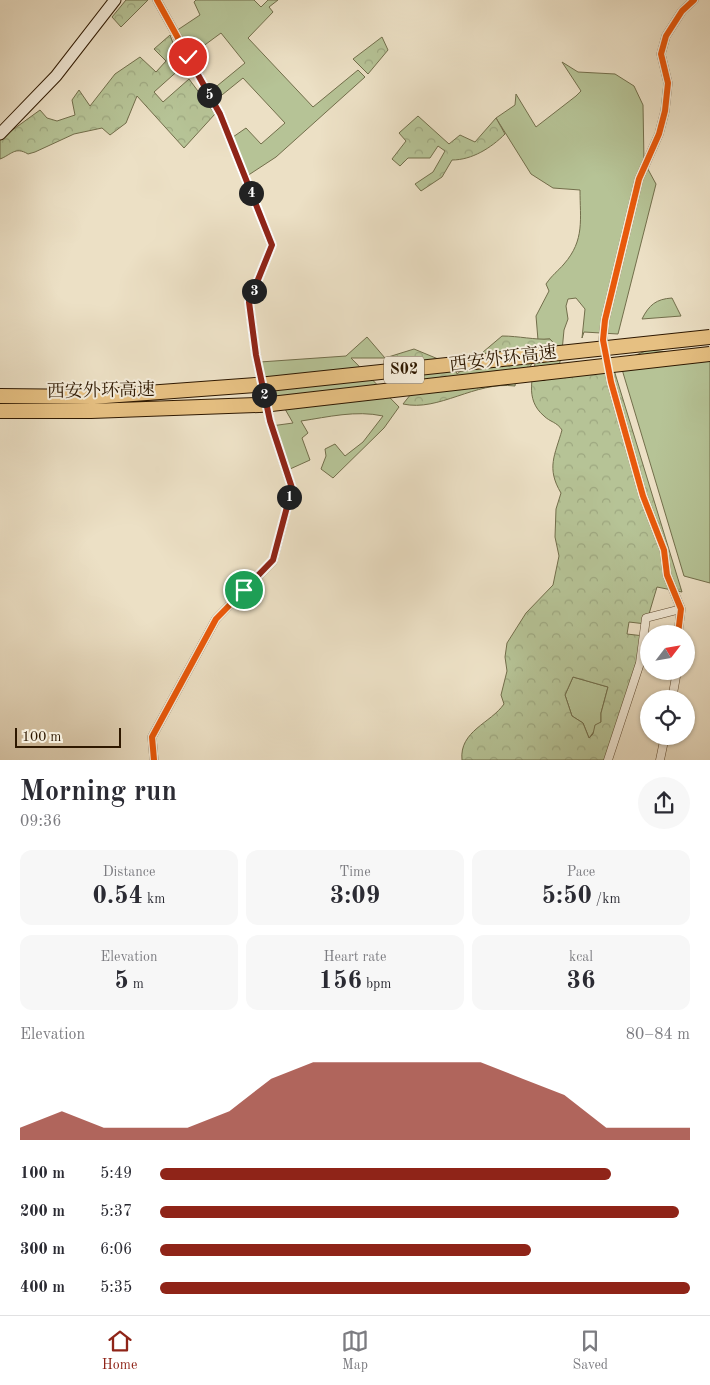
<!DOCTYPE html>
<meta charset="utf-8">
<style>
body{margin:0;font-family:"Old Standard TT","Noto Serif SC",serif;background:#f7f7f7;color:#2b2b33;height:100vh;display:flex;flex-direction:column;font-size:19px;white-space:nowrap}
*{box-sizing:border-box;margin:0}
p{font-size:16px;color:#7c7c81}
.icon{flex:none;width:28px;height:28px;fill:none;stroke:currentColor;stroke-width:2;stroke-linecap:round;stroke-linejoin:round}
.map{position:relative;height:760px;overflow:hidden}
.details{display:flex;flex-direction:column;background:#fff;flex:1}
.details>*{flex:none}
.needle{width:32px;rotate:59deg}
.tools{position:absolute;left:640px;top:625px;display:grid;gap:10px}
.tools a{display:grid;place-items:center;width:55px;height:55px;border-radius:50%;background:#fff;box-shadow:0 1px 4px #0004;font-size:25px}
.scale{position:absolute;left:15px;bottom:12px;width:106px;box-sizing:border-box;padding-left:5px;border:2px solid #2e1800;border-top:0;font-size:14px;line-height:18px;white-space:nowrap;color:#2e1800;-webkit-text-stroke:4px #f3ebd9;paint-order:stroke}
.pin{position:absolute;display:grid;place-items:center;width:42px;height:42px;color:#fff;margin:-21px;border:2px solid #fff;border-radius:50%;box-shadow:0 1px 5px #0007}
.km{position:absolute;width:25px;height:25px;margin:-12px;border-radius:50%;background:#222;color:#fff;font-size:14px;line-height:25px;text-align:center}
.round{display:grid;place-items:center;flex:none;width:52px;height:52px;border-radius:26px;background:#f7f7f7}
.headline{display:flex;align-items:center;justify-content:space-between;height:85px;padding:0 20px}
h1{font-size:28px;font-weight:800;line-height:38px}
.figures{display:grid;grid-template-columns:repeat(3,1fr);gap:8px;height:85px;padding:5px 20px}
.figures div{display:grid;align-content:center;border-radius:12px;background:#f7f7f7;text-align:center}
.figures b{font-size:25px;font-weight:800}
.figures small{font-size:14px;font-weight:400}
.figures p{font-size:14px}
.chart{height:140px;padding:10px 20px}
.chart p{display:flex;justify-content:space-between}
.chart svg{width:100%;height:90px;margin-top:5px;fill:#8f2418;opacity:.7}
ul{padding:0 20px;list-style:none;font-size:16px}
li{display:grid;grid-template-columns:80px 60px 1fr;align-items:center;height:38px}
li i{height:12px;border-radius:6px;background:#8f2418}
.menu{display:flex;justify-content:space-around;align-items:center;height:70px;border-top:1px solid #e1e1e2;background:#fff;font-size:14px;color:#7c7c81}
.menu a{display:grid;justify-items:center;gap:2px}
.menu .selected{color:#8f2418}
.map>svg:first-child{display:block}
.green{fill:#b6c396;stroke:#726e4b}
.forest{fill:url(#forest-crowns);stroke:#726e4b;fill-rule:evenodd}
.lines{fill:none;stroke-linecap:round;stroke-linejoin:round}
.street-casing{stroke:#5e4a31;stroke-width:9}
.secondary-casing{stroke:#2e1800;stroke-width:13}
.highway-casing{stroke:#2e1800;stroke-width:16}
.street{stroke:#f3ebd9;stroke-width:8}
.secondary{stroke:#f3ebd9;stroke-width:11}
.highway{stroke:#e6c082;stroke-width:14}
.highway-bridge-casing{stroke:#2e1800;stroke-width:16;stroke-linecap:butt}
.highway-bridge{stroke:#e6c082;stroke-width:14}
.cycleway-casing{stroke:#f3ebd9;stroke-width:9}
.cycleway{stroke:#e8590c;stroke-width:6}
.route-casing{stroke:#fff;stroke-width:10}
.route{stroke:#8f2418;stroke-width:6}
.labels{text-anchor:middle;dominant-baseline:central;stroke-width:4;stroke-linejoin:round;paint-order:stroke}
.shield{fill:#f3ebd9;stroke:#695741;stroke-width:1}
.shield-label{font-size:16px;font-weight:bold;fill:#2e1800}
.street-label{font-size:18px;fill:#2e1800;stroke:#f3ebd9}
</style>
<div class="map">
<svg width="710" height="760" viewBox="0 0 710 760">
<defs>
<pattern id="forest-crowns" width="20" height="18" patternUnits="userSpaceOnUse" patternTransform="scale(1.25)"><rect width="20" height="18" fill="#b6c396"/><path d="M2 6a3 3 0 1 1 6 0M12 15a3 3 0 1 1 6 0" fill="none" stroke="#9da780"/></pattern>
</defs>
<rect width="100%" height="100%" fill="#ece0c5"/>
<filter id="stains"><feTurbulence type="fractalNoise" baseFrequency=".004" numOctaves="4"/><feColorMatrix values="0 0 0 0 .2 0 0 0 0 .09 0 0 0 0 .02 0 0 0 .5 -.17"/></filter>
<radialGradient id="worn" r=".72"><stop offset=".6" stop-color="#630" stop-opacity="0"/><stop offset="1" stop-color="#630" stop-opacity=".3"/></radialGradient>
<path class="green" d="M196 0H254L261 7 268 0H278L269 7 273 12 248 38 313 107 358 70 365 77 276 157 247 176 233 137 246 128 261 144 285 123 243 78 212 103 206 95 245 63 221 33 183 61 173 33 200 15 194 2Z
M562 62 578 72 615 74 634 86 643 105 644 162 656 184 618 334 584 332 582 338 585 309 576 298 568 299 566 306 568 319 564 330 562 351 550 339 538 340 536 316 549 291 546 284C552 275 558 271 564 264 585 240 580 219 580 190L553 188 531 174 496 118 515 105 516 94 536 127 576 96 581 91Z
M672 298 681 316 642 319C649 305 656 299 672 298Z
M367 337 385 358H351L399 407 384 428 333 478 321 469 326 456 325 449 335 444 345 456 363 442 383 416C356 410 328 417 301 421L308 433 302 438 310 460 290 469 271 426 293 423 281 402 266 417 260 362 346 356Z
M648 350 710 356V583L684 576 621 366 631 357Z
M573 677 608 687 601 713V722L589 738 583 723 572 716 565 695Z"/>
<path class="forest" d="M126 0H148L121 27 112 17Z
M170 35 182 67 154 92 163 102 189 79 215 114 184 148 137 96 126 123 110 135 102 128 74 134 35 152 28 154C15 146 11 155 0 159V139L40 110 47 118 57 121 75 115 72 100 79 90 90 106 115 74 140 57 156 72 166 61 154 49Z
M382 37 388 50 368 74 353 59Z
M418 116 449 144 460 135 475 142 496 118 505 134C491 148 472 160 452 160L442 177 421 191 415 184 433 172 445 151 438 146 430 158H408L400 166 392 159 406 141 399 133Z
M502 336C519 336 534 340 550 339L562 352 557 376 614 370 682 592 657 587 646 624 629 622 627 634 644 636 608 760H462C459 731 491 723 504 704L501 695 507 671 505 657 507 643 526 613 553 585 559 556 555 537 556 509 561 493C546 468 555 455 562 430 557 422 550 422 544 416 524 399 533 376 537 354L530 367 516 378 515 386C475 381 439 412 403 404L411 394 409 382 385 358 414 349 443 361 454 363 457 374ZM573 677 608 687 601 713V722L595 725 593 734 589 738 583 723 572 716 565 695Z"/>
<g class="lines">
<g class="street-casing">
<path id="street" d="M678 634 681 609 667 575 664 550 643 496 611 382 603 340 605 320 639 179 659 134 665 111 668 83 661 54 666 36 682 11 694 0
M672 699 677 671
M154 760 152 737 216 619 273 561 292 488 270 421 256 355 249 302 272 245 220 114 157 0
M608 760 640 663 646 618 681 609
M660 760 665 736"/>
</g>
<g class="secondary-casing">
<path id="secondary" d="M0 134 56 76 115 0"/>
</g>
<g class="highway-casing">
<path id="highway" d="M268 384 541 355
M0 396 92 397 256 385
M271 404 542 373
M0 411H91L259 405"/>
</g>
<use href="#street" class="street"/>
<use href="#secondary" class="secondary"/>
<use href="#highway" class="highway"/>
<g class="highway-bridge-casing">
<path id="highway-bridge" d="M541 355 710 337
M542 373 710 354
M256 385 268 384
M259 405 271 404"/>
</g>
<use href="#highway-bridge" class="highway-bridge"/>
<g class="cycleway-casing">
<path id="cycleway" d="M678 634 681 609 667 575 664 550 643 496 611 382 603 340 605 320 639 179 659 134 665 111 668 83 661 54 666 36 682 11 694 0
M154 760 152 737 216 619 273 561 292 488 270 421 256 355 249 302 272 245 220 114 157 0"/>
</g>
<use href="#cycleway" class="cycleway"/>
</g>
<g class="lines">
<g class="route-casing">
<path id="route" d="M188 57 220 114 272 245 249 302 256 355 270 421 292 488 273 560 244 590"/>
</g>
<use href="#route" class="route"/>
</g>
<g class="labels">
<rect class="shield" x="384" y="356.5" width="40" height="27" rx="4"/>
<g class="shield-label">
<text x="404" y="370">S02</text>
</g>
<g class="street-label">
<text transform="translate(503 359) rotate(-7)">西安外环高速</text>
<text transform="translate(101 391) rotate(-1)">西安外环高速</text>
</g>
</g>
<rect width="100%" height="100%" filter="url(#stains)"/>
<rect width="100%" height="100%" fill="url(#worn)"/>
</svg>
<div class="tools">
<a><svg class="needle" viewBox="-14 -14 28 28"><path d="M0-13l5 13h-10z" fill="#e53935"/><path d="M0 13l5-13h-10z" fill="#7c7c81"/></svg></a>
<a><svg class="icon" aria-label="locate" viewBox="0 0 24 24"><circle cx="12" cy="12" r="6"/><path d="M12 2v4M12 18v4M2 12h4M18 12h4"/></svg></a>
</div>
<div class="scale">100 m</div>
<div class="pin" style="left:244px;top:590px;background:#1e9e55"><svg class="icon" aria-label="arrive" viewBox="0 0 24 24"><path d="M6 21V4h12l-3 4 3 4H6"/></svg></div>
<div class="pin" style="left:188px;top:57px;background:#d93025"><svg class="icon" aria-label="check" viewBox="0 0 24 24"><path d="M5 12l5 5 9-10"/></svg></div>
<b class="km" style="left:289px;top:497px">1</b>
<b class="km" style="left:264px;top:395px">2</b>
<b class="km" style="left:254px;top:291px">3</b>
<b class="km" style="left:251px;top:193px">4</b>
<b class="km" style="left:209px;top:95px">5</b>
</div>
<section class="details">
<div class="headline"><div><h1>Morning run</h1><p>09:36</p></div><a class="round"><svg class="icon" aria-label="share" viewBox="0 0 24 24"><path d="M12 15V3M7 8l5-5 5 5M5 13v7h14v-7"/></svg></a></div>
<div class="figures">
<div><p>Distance</p><b>0.54<small> km</small></b></div>
<div><p>Time</p><b>3:09</b></div>
<div><p>Pace</p><b>5:50<small> /km</small></b></div>
</div>
<div class="figures">
<div><p>Elevation</p><b>5<small> m</small></b></div>
<div><p>Heart rate</p><b>156<small> bpm</small></b></div>
<div><p>kcal</p><b>36</b></div>
</div>
<div class="chart"><p><span>Elevation</span>80–84 m</p>
<svg viewBox="0 0 160 44" preserveAspectRatio="none"><path d="M0 44V38L10 30L20 38L30 38L40 38L50 30L60 14L70 6L80 6L90 6L100 6L110 6L120 14L130 22L140 38L150 38L160 38V44z"/></svg>
</div>
<ul>
<li><b>100 m</b>5:49<i style="width:85%"></i></li>
<li><b>200 m</b>5:37<i style="width:98%"></i></li>
<li><b>300 m</b>6:06<i style="width:70%"></i></li>
<li><b>400 m</b>5:35<i style="width:100%"></i></li>
</ul>
</section>
<nav class="menu">
<a class="selected"><svg class="icon" aria-label="home" viewBox="0 0 24 24"><path d="M3 11l9-7 9 7M6 9v11h12V9"/></svg>Home</a>
<a><svg class="icon" aria-label="map" viewBox="0 0 24 24"><path d="M3 6l6-2 6 2 6-2v14l-6 2-6-2-6 2zM9 4v14M15 6v14"/></svg>Map</a>
<a><svg class="icon" aria-label="saved" viewBox="0 0 24 24"><path d="M7 4h10v16l-5-4-5 4z"/></svg>Saved</a>
</nav>
